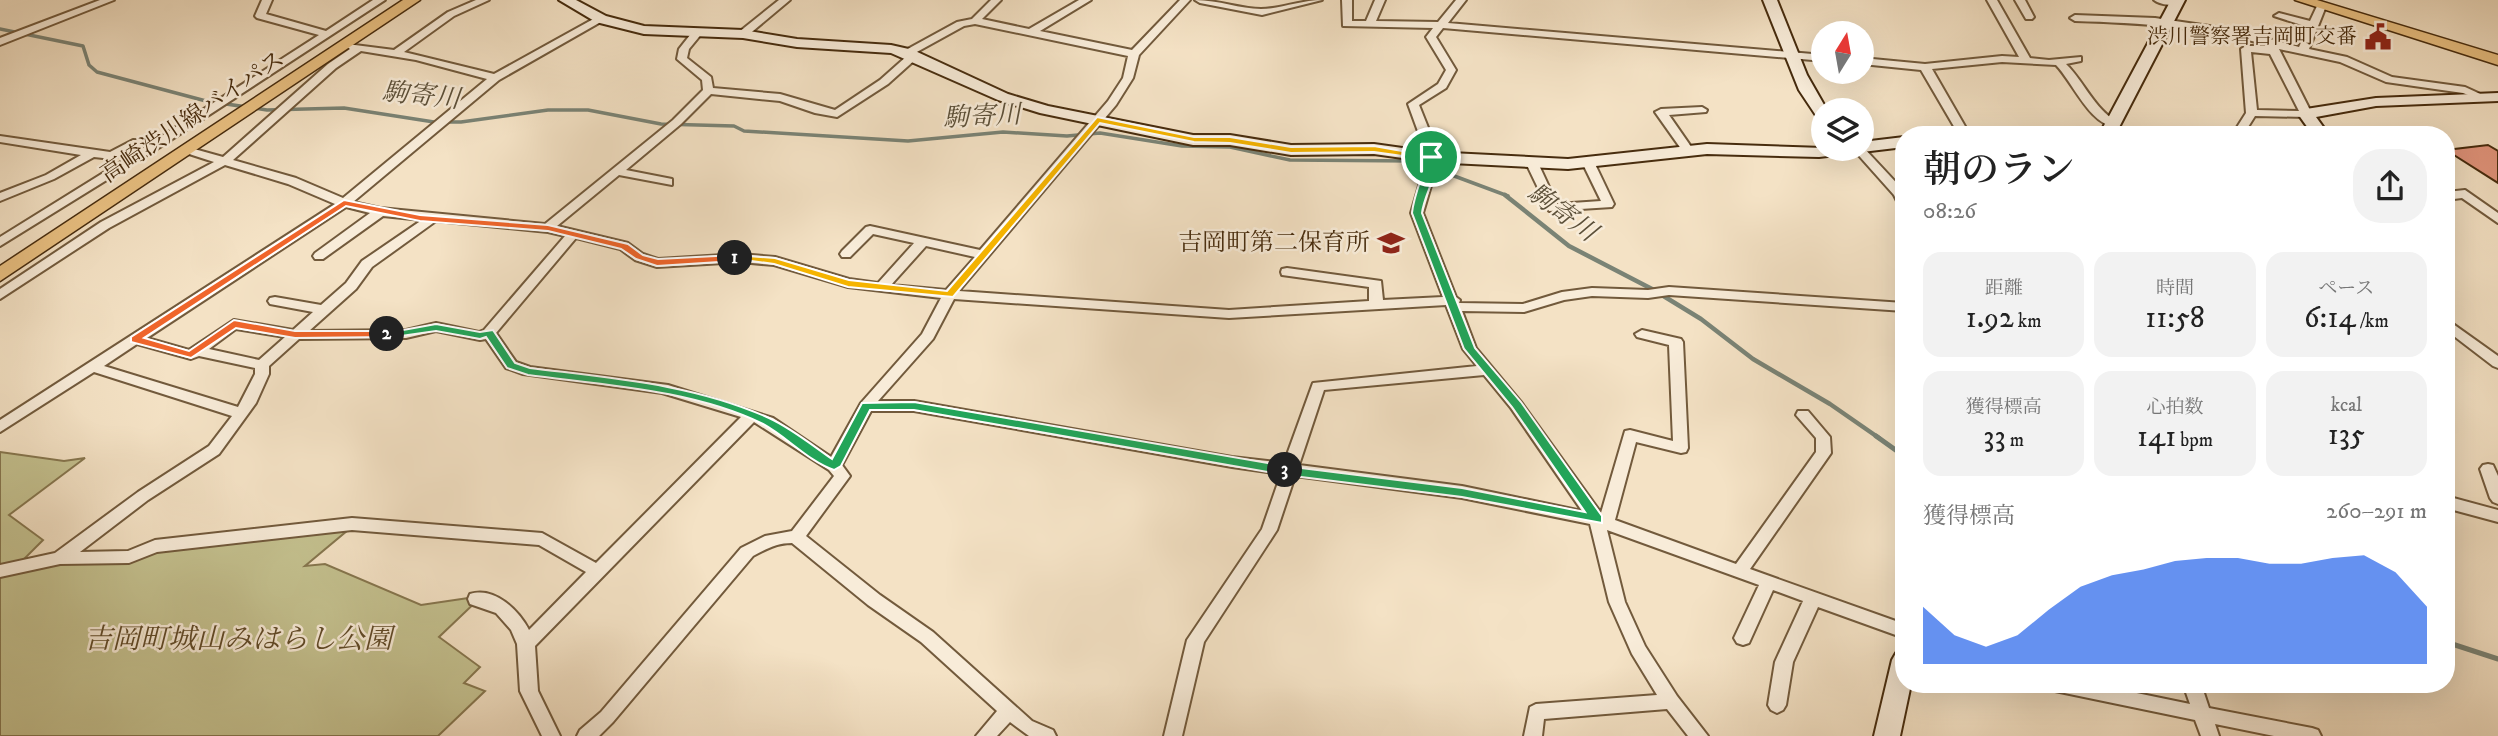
<!DOCTYPE html>
<html lang="ja">
<meta charset="utf-8">
<style>
body{margin:0;font-family:"IM FELL DW Pica","Noto Serif JP",serif;background:#f2f2f2;color:#222;height:100vh;display:flex;flex-direction:column;font-size:26px;white-space:nowrap}
*{box-sizing:border-box;margin:0}
p{font-size:23px;color:#767676}
.icon{flex:none;width:38px;height:38px;fill:none;stroke:currentColor;stroke-width:2;stroke-linecap:round;stroke-linejoin:round}
.map{position:relative;flex:1;overflow:hidden}
.details{position:absolute;left:1895px;top:126px;width:560px;height:567px;display:flex;flex-direction:column;background:#fff;border-radius:28px;box-shadow:0 7px 28px #0002}
.details>*{flex:none}
.needle{width:46px;rotate:11deg}
.controls{position:absolute;left:1811px;top:21px;display:grid;gap:14px}
.controls a{display:grid;place-items:center;width:63px;height:63px;border-radius:50%;background:#fff;box-shadow:0 7px 28px #0002;font-size:35px}
.pin{position:absolute;display:grid;place-items:center;width:60px;height:60px;color:#fff;margin:-30px;border:4px solid #fff;border-radius:50%;box-shadow:0 2px 7px #0007}
.km{position:absolute;width:35px;height:35px;margin:-18px;border-radius:50%;background:#222;color:#fff;font-size:19px;line-height:35px;text-align:center}
.round{display:grid;place-items:center;flex:none;width:74px;height:74px;border-radius:28px;background:#f2f2f2}
.head{display:flex;align-items:center;justify-content:space-between;height:119px;padding:0 28px}
h1{font-size:38px;font-weight:600;line-height:52px}
.figures{display:grid;grid-template-columns:repeat(3,1fr);gap:10px;height:119px;padding:7px 28px}
.figures div{display:grid;align-content:center;border-radius:18px;background:#f2f2f2;text-align:center}
.figures b{font-size:30px;font-weight:600}
.figures small{font-size:19px;font-weight:400}
.figures p{font-size:19px}
.chart{height:196px;padding:14px 28px}
.chart p{display:flex;justify-content:space-between}
.chart svg{width:100%;height:126px;margin-top:7px;fill:#2563eb;opacity:.7}
.map>svg:first-child{display:block}
.green{fill:#c4c18f;stroke:#86764e;stroke-width:2}
.lines{fill:none;stroke-linecap:round;stroke-linejoin:round}
.stream-far2{stroke:#7a8375;stroke-width:3.5}
.stream-far1{stroke:#7a8375;stroke-width:4.5}
.stream{stroke:#7a8375;stroke-width:5}
.building{fill:#e2957d;stroke:#472c0e;stroke-width:2}
.street-casing{stroke:#725a3c;stroke-width:4}
.secondary-casing{stroke:#472c0e;stroke-width:4}
.primary-casing{stroke:#472c0e;stroke-width:3}
.street{fill:#f8ecd9;fill-rule:evenodd}
.secondary{fill:#f8ecd9;fill-rule:evenodd}
.primary{fill:#eac182;fill-rule:evenodd}
.split-1{fill:#f5b400;stroke:#fff;stroke-width:2}
.split-2{fill:#f0652b;stroke:#fff;stroke-width:2}
.split-3{fill:#22a559;stroke:#fff;stroke-width:2}
.split-4{fill:#22a559;stroke:#fff;stroke-width:2}
.labels{text-anchor:middle;dominant-baseline:central;stroke-width:5;stroke-linejoin:round;paint-order:stroke}
.far-poi-label{font-size:21px;fill:#472c0e;stroke:#f8ecd9;text-anchor:end}
.street-label{font-size:24px;fill:#472c0e;stroke:#f8ecd9}
.poi-label{font-size:24px;fill:#472c0e;stroke:#f8ecd9;text-anchor:end}
.water-label{font-size:26px;font-style:italic;fill:#5c5039;stroke:#f8ecd9}
.near-park-label{font-size:28px;font-style:italic;fill:#604a28;stroke:#f8ecd9}
</style>
<div class="map">
<svg width="2498" height="736" viewBox="0 0 2498 736">
<rect width="100%" height="100%" fill="#f4e2c5"/>
<filter id="stains"><feTurbulence type="fractalNoise" baseFrequency=".00286" numOctaves="4"/><feColorMatrix values="0 0 0 0 .2 0 0 0 0 .09 0 0 0 0 .02 0 0 0 .5 -.17"/></filter>
<radialGradient id="worn" r=".72"><stop offset=".6" stop-color="#630" stop-opacity="0"/><stop offset="1" stop-color="#630" stop-opacity=".3"/></radialGradient>
<path class="green" d="M0 452 64 461 85 458 9 515 43 540 24 559 21 566 348 530 305 566 325 564 421 605 482 596 439 637 480 667 464 683 485 691 438 736H0Z"/>
<g class="lines">
<path class="stream-far2" d="M0 29 83 46 89 65 97 72 206 101 267 110 344 108 434 122H461L548 110H588L661 124 734 126 744 131 908 141 1003 132 1067 136 1100 133 1182 146 1230 147 1290 160 1414 161 1508 196"/>
<path class="stream-far1" d="M1505 195 1569 246 1652 289 1701 319 1753 359 1830 404 1879 438"/>
<path class="stream" d="M1876 436 1904 456
M2446 642 2498 659"/>
</g>
<path class="building" d="M2488 145 2498 151V183L2446 150Z"/>
<g class="lines">
<g class="street-casing">
<path id="street" d="M100 0H114L0 45V38Z
M262 0H272L266 14 326 31 373 0H385L160 147 0 246V237L145 147 139 146 112 159 94 157 54 179 0 201V193L46 175 81 155 0 142V136L110 152 133 140 154 141 319 35 257 18 255 16Z
M476 0H489L454 16 404 52 494 74 597 17 606 19 499 80 353 202 380 208 545 224 673 120 703 90 702 80 677 59 679 49 694 30 698 29 703 32 689 49 687 58 711 77 713 88 780 94 835 110 880 80 907 56 903 53 904 51 957 22 972 19 991 0H1001L982 19 1029 29 1079 0H1091L1040 31 1132 50 1180 0H1190L1139 55 1133 78 1116 105 959 291 1229 310 1369 301V287L1282 275 1281 272 1282 269 1287 268 1381 281 1383 300 1443 297 1411 213 1426 162 1423 145 1408 104 1438 84 1446 70 1426 37 1433 28 1343 26 1342 0H1352V21H1366L1375 0H1385L1376 21 1438 22 1456 0H1466L1448 23 1824 55V61L1443 28 1436 37 1456 70 1446 88 1419 105 1435 145 1438 162 1423 213 1456 297 1460 300 1459 303 1523 304 1562 292 1592 288 1648 290 1669 287 1904 303V311L1669 295 1648 298 1592 296 1564 300 1524 312 1462 311 1476 348 1521 402 1601 513 1625 431 1630 430 1673 441 1669 345 1637 337 1635 334 1642 330 1681 339 1683 342 1688 448 1686 452 1681 453 1636 442 1615 520 1736 564 1816 452V438L1796 415 1798 411H1808L1830 437 1831 453 1750 569 1904 624V638L1818 607 1793 662 1786 705 1783 710 1777 713 1771 710 1768 705 1775 662 1803 601 1773 590 1749 643 1743 645 1737 643 1734 638 1759 585 1607 530 1625 602 1645 646 1677 696 1708 736H1688L1667 709 1544 719 1542 736H1524L1530 707 1536 704 1657 695 1632 654 1609 602 1590 524 1462 498 1295 476 1277 530 1204 642 1182 736H1164L1187 640 1262 529 1281 474 1232 467 914 411H871L842 465 850 476 806 536 880 595 933 632 1032 721 1053 730 1056 736H1029L1010 722 997 736H976L997 711 921 642 868 605 792 543C777 543 766 549 753 556L613 722 599 736H577L580 730 601 712 741 548 765 536 792 531 834 476 829 470 754 422 535 646 538 691 560 736H542L520 691 517 644 511 630 496 613 470 604 468 599 470 594C495 586 519 611 529 630L586 572 539 545 352 530 157 552 129 563 60 564 0 577V565L55 553 138 492 209 446 232 416 94 372 0 432V420L335 204 288 184 225 165 109 228 0 299V289L101 222 214 162 183 152V148L187 147 223 157 328 64 350 49 346 46 347 44 394 50 448 12ZM975 24 1128 56 1123 78 1108 101 980 250 870 226 866 227 842 251 840 254 842 257H850L873 234 914 243 878 283 849 279 775 257 740 254 658 259 643 254 628 243 557 226 619 175 672 185V179L626 170 681 124 711 94 780 101 815 113 837 117 888 84 917 58 918 56 915 53 964 26ZM361 51 416 60 487 79 343 198 296 178 233 160 336 68ZM346 207 370 213 315 253 313 256 315 259H323L383 216 422 220 362 261 346 283 321 305 275 297 270 298 268 301 270 304 313 312 293 330 234 320 189 350 147 338ZM436 221 548 232 565 236 484 330 479 332 436 323 406 330 309 331 356 289 372 267ZM576 238 620 249 635 260 657 267 740 262 774 265 848 287 941 298 922 334 861 403 831 457 773 418 668 385 530 367 516 362 496 333ZM926 246 975 257 946 290 891 285ZM954 299 1229 318 1446 305 1463 349 1477 366 1313 383 1284 463 1232 457 914 401H878L933 339ZM236 329 285 337 259 360 209 349ZM436 331 480 340 486 339 506 368 523 374 662 393 741 417 596 563 542 533 352 518 155 540 128 551 80 552 148 500 219 454 256 403 269 374V366L299 339 406 338ZM137 344 191 359 199 356 255 368V374L238 407 104 366ZM1484 375 1511 408 1582 511 1462 486 1299 465 1324 390Z
M779 0H790L747 36H739V32Z
M1195 0C1219 0 1240 9 1261 9 1280 9 1301 0 1322 0L1262 15 1200 3Z
M1987 0H1997L2030 58 2049 60 2081 57V61L2066 64C2085 83 2093 107 2117 122V126C2092 129 2072 81 2056 65L2002 62 1932 69 1970 135H1959L1921 70 1862 64V58L1925 64 2002 56 2019 57Z
M2015 0H2025L2034 17 2032 19H2026Z
M2154 0H2180L2182 2C2176 7 2160 5 2154 0Z
M2318 4 2326 6 2309 49 2347 57 2392 77 2465 87 2489 98 2484 101 2463 93 2386 82 2340 62 2279 49 2312 114 2306 117 2255 116 2243 135H2232L2246 113 2241 49 2246 46H2270C2206 27 2141 23 2075 21L2070 18 2075 15 2155 18 2236 30 2299 47 2308 27 2274 16 2279 13 2310 21ZM2251 52 2270 54 2299 111 2257 110Z
M1702 107 1707 110 1706 112 1669 115 1694 151 1688 154 1684 153 1655 112 1661 109Z
M1862 146 1904 191V208L1900 207 1894 195 1853 149H1862Z
M1588 159 1594 162 1614 204 1612 207 1549 211 1526 163 1528 161 1532 160 1538 163 1557 204 1601 201 1582 162Z
M2465 190 2498 213V223L2462 198 2446 200V192Z
M2446 319 2498 356V368L2493 366 2446 330Z
M2488 464 2493 465 2498 476V504L2493 502 2490 498 2480 469 2483 465Z
M2446 496 2498 510V522L2446 508Z
M2046 684H2093L2190 704 2183 684H2201L2209 708 2312 728 2318 730 2321 736H2274L2215 724 2219 736H2201L2195 720 2055 691 2049 689Z"/>
</g>
<g class="secondary-casing">
<path id="secondary" d="M559 0H576L606 16 644 26 743 30 797 39 891 45 913 50 1008 94 1048 106 1193 135H1230L1291 145 1374 144 1431 152 1568 159 1707 144 1853 149 1845 154 1819 157 1707 154 1568 169 1431 162 1374 154 1291 155 1230 145H1193L1040 113 998 100 891 53 797 47 743 38 644 34 596 22Z
M1763 0H1777L1807 75 1827 110H1824V121L1819 120 1799 90Z
M2171 0H2185L2115 135H2099Z
M2498 93V101L2376 106 2316 117 2329 135H2313L2298 114 2306 109 2376 98Z
M1977 130H1989L1997 135H1969Z
M1904 137V147L1862 152 1855 149H1862V142Z
M1904 650V684H1911L1900 736H1874L1892 660 1896 653Z"/>
</g>
<g class="primary-casing">
<path id="primary" d="M403 0H420L0 281V266Z
M2295 0H2317L2498 55V65Z"/>
</g>
<use href="#street" class="street"/>
<use href="#secondary" class="secondary"/>
<use href="#primary" class="primary"/>
</g>
<path class="split-1" d="M1097 117 1194 137H1230L1291 147 1374 146 1436 157 1431 160 1374 152 1291 153 1230 143 1194 142 1100 123 953 297 848 287 774 264 730 258 735 255 775 258 849 280 947 291Z"/>
<path class="split-2" d="M344 200 420 215 548 225 628 244 643 255 658 259 735 255 740 258 735 261 657 266 636 259 621 249 548 231 420 221 346 206 144 338 189 351 234 320 295 331H387L392 334 391 337 295 338 236 328 191 358 131 342V337Z"/>
<path class="split-3" d="M436 324 480 332 493 330 515 363 530 368C610 378 694 384 769 418 791 428 812 445 832 459L862 403 914 402 1285 466 1291 470 1285 475 914 410H870L841 466 834 470C808 461 787 437 763 424 694 390 604 385 528 375L507 368 486 337 480 339 436 331 387 338 381 334Z"/>
<path class="split-4" d="M1428 155H1435C1440 173 1424 194 1422 213L1475 348 1521 402 1602 516V523L1462 497 1285 475 1279 470 1285 466 1462 488 1585 512 1512 407 1464 349 1412 213C1414 193 1424 174 1428 155Z"/>
<defs>
<g id="civic-bare" transform="scale(2.1)"><path d="M-.6-6.5H3V-4.5H.6V-3L4-1V1h2V6H-6V1h2V-1L-.6-3ZM-1.2 2.5V6h2.4V2.5Z" fill="#8f2418" stroke="#f8ecd9" stroke-width="2.5" paint-order="stroke"/></g>
<g id="school-bare" transform="scale(2.1)"><path d="M0-5L7-2L0 1L-7-2ZM-4 1L0 2.5L4 1V4Q0 6-4 4Z" fill="#8f2418" stroke="#f8ecd9" stroke-width="2.5" paint-order="stroke"/></g>
</defs>
<g fill-rule="evenodd">
<use href="#civic-bare" x="2378" y="37"/>
<use href="#school-bare" x="1391" y="243"/>
</g>
<g class="labels">
<g class="far-poi-label">
<text x="2357" y="37">渋川警察署吉岡町交番</text>
</g>
<g class="street-label">
<text transform="translate(193 117) rotate(-34)">高崎渋川線バイパス</text>
</g>
<g class="poi-label">
<text x="1370" y="243">吉岡町第二保育所</text>
</g>
<g class="water-label">
<text transform="translate(421 96) rotate(6)">駒寄川</text>
<text transform="translate(982 117) rotate(-3)">駒寄川</text>
<text transform="translate(1562 213) rotate(36)">駒寄川</text>
</g>
<g class="near-park-label">
<text x="238" y="639">吉岡町城山みはらし公園</text>
</g>
</g>
<rect width="100%" height="100%" filter="url(#stains)"/>
<rect width="100%" height="100%" fill="url(#worn)"/>
</svg>
<div class="controls">
<a><svg class="needle" viewBox="-14 -14 28 28"><path d="M0-13l5 13h-10z" fill="#e53935"/><path d="M0 13l5-13h-10z" fill="#767676"/></svg></a>
<a><svg class="icon" aria-label="layers" viewBox="0 0 24 24"><path d="M12 4l9 5-9 5-9-5zM3 14l9 5 9-5"/></svg></a>
</div>
<div class="pin" style="left:1431px;top:157px;background:#1e9e55"><svg class="icon" aria-label="arrive" viewBox="0 0 24 24"><path d="M6 21V4h12l-3 4 3 4H6"/></svg></div>
<b class="km" style="left:735px;top:258px">1</b>
<b class="km" style="left:387px;top:334px">2</b>
<b class="km" style="left:1285px;top:470px">3</b>
<section class="details">
<div class="head"><div><h1>朝のラン</h1><p>08:26</p></div><a class="round"><svg class="icon" aria-label="share" viewBox="0 0 24 24"><path d="M12 15V3M7 8l5-5 5 5M5 13v7h14v-7"/></svg></a></div>
<div class="figures">
<div><p>距離</p><b>1.92<small> km</small></b></div>
<div><p>時間</p><b>11:58</b></div>
<div><p>ペース</p><b>6:14<small> /km</small></b></div>
</div>
<div class="figures">
<div><p>獲得標高</p><b>33<small> m</small></b></div>
<div><p>心拍数</p><b>141<small> bpm</small></b></div>
<div><p>kcal</p><b>135</b></div>
</div>
<div class="chart"><p><span>獲得標高</span>260–291 m</p>
<svg viewBox="0 0 160 44" preserveAspectRatio="none"><path d="M0 44V24L10 34L20 38L30 34L40 25L50 17L60 13L70 11L80 8L90 7L100 7L110 9L120 9L130 7L140 6L150 12L160 24V44z"/></svg>
</div>
</section>
</div>
